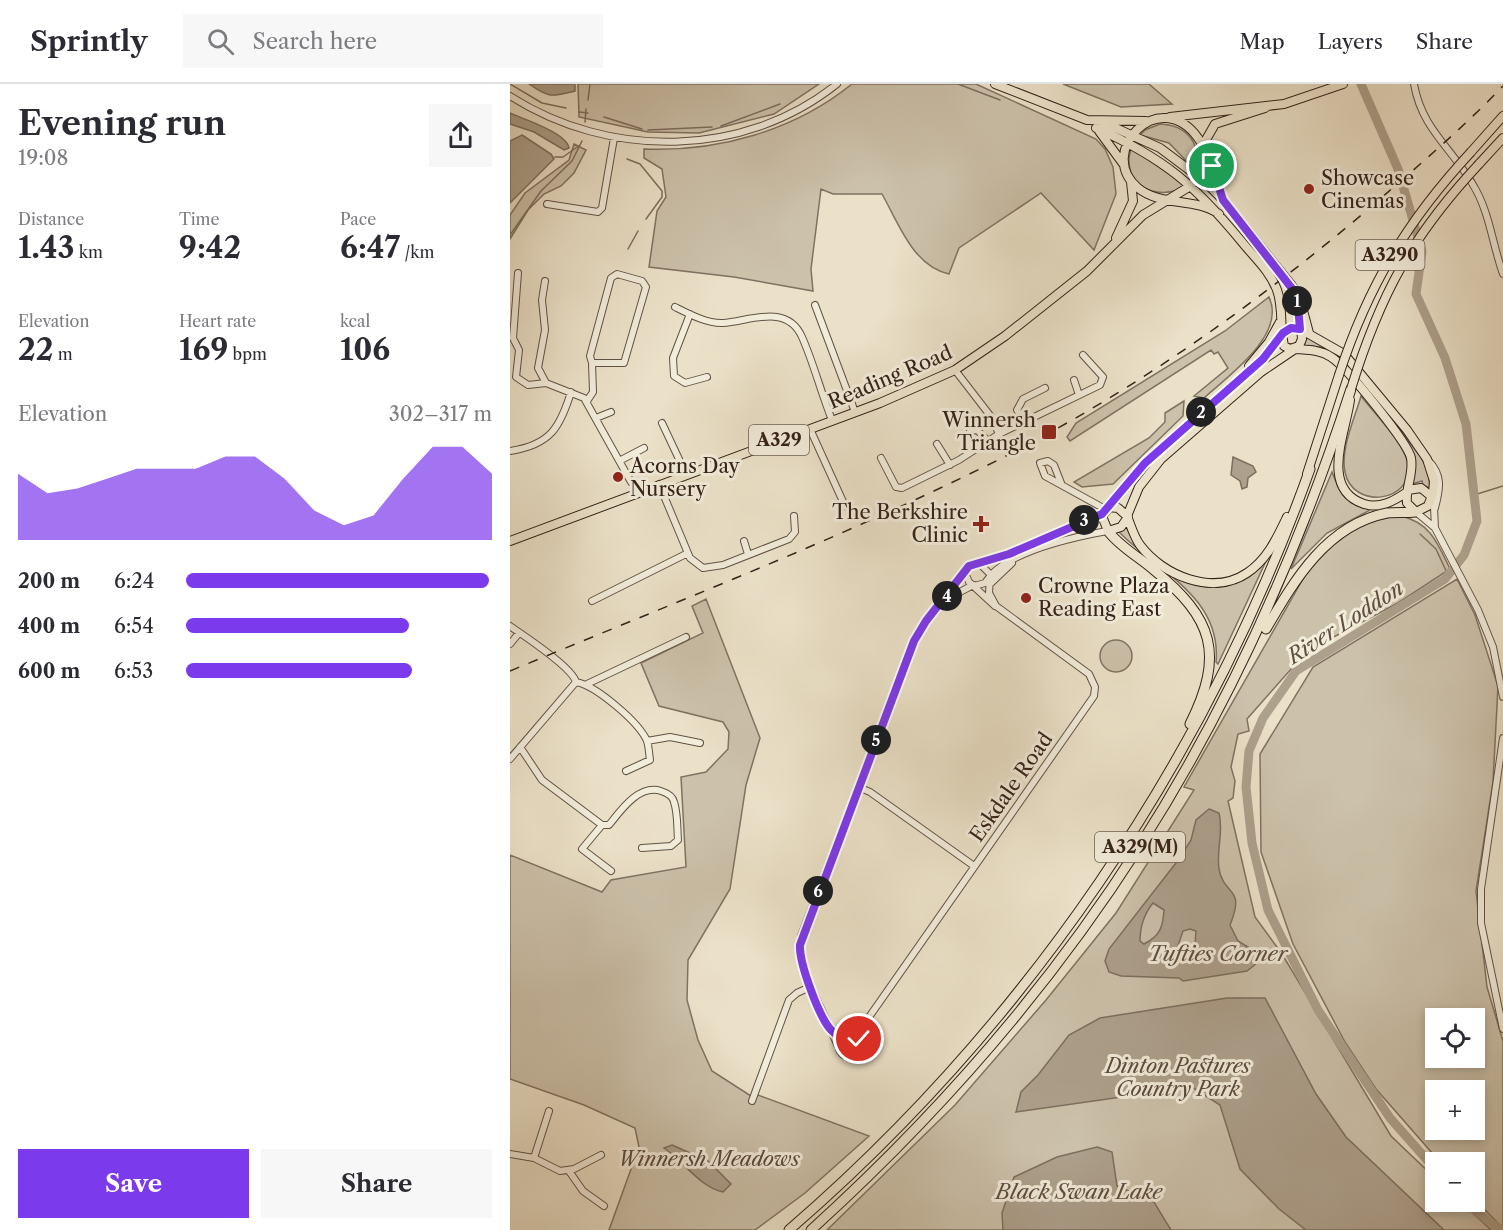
<!DOCTYPE html>
<meta charset="utf-8">
<style>
body{margin:0;font-family:"Libre Caslon Text",serif;background:#f7f7f7;color:#2b2b33;height:100vh;display:flex;flex-direction:column;font-size:22px;white-space:nowrap}
*{box-sizing:border-box;margin:0}
p{font-size:20px;color:#7c7c81}
.icon{flex:none;width:33px;height:33px;fill:none;stroke:currentColor;stroke-width:2;stroke-linecap:round;stroke-linejoin:round}
.map{position:relative;flex:1;overflow:hidden}
.drawer{display:flex;flex-direction:column;background:#fff;width:510px}
.drawer>*{flex:none}
.fabs{position:absolute;left:915px;top:924px;display:grid;gap:12px}
.fabs a{display:grid;place-items:center;width:60px;height:60px;border-radius:0px;background:#fff;box-shadow:0 3px 9px #0003;font-size:30px}
.pin{position:absolute;display:grid;place-items:center;width:51px;height:51px;color:#fff;margin:-26px;border:3px solid #fff;border-radius:50%;box-shadow:0 2px 6px #0007}
.km{position:absolute;width:30px;height:30px;margin:-15px;border-radius:50%;background:#222;color:#fff;font-size:16px;line-height:30px;text-align:center}
.round{display:grid;place-items:center;flex:none;width:63px;height:63px;border-radius:0px;background:#f7f7f7}
.summary{display:flex;align-items:center;justify-content:space-between;height:102px;padding:0 18px}
h1{font-size:33px;font-weight:700;line-height:45px}
.metrics{display:grid;grid-template-columns:repeat(3,1fr);gap:9px;height:102px;padding:6px 18px}
.metrics div{display:grid;align-content:center}
.metrics b{font-size:30px;font-weight:700}
.metrics small{font-size:16px;font-weight:400}
.metrics p{font-size:16px}
.chart{height:168px;padding:12px 18px}
.chart p{display:flex;justify-content:space-between}
.chart svg{width:100%;height:108px;margin-top:6px;fill:#7c3aed;opacity:.7}
.action{display:flex;gap:12px;margin-top:auto;padding:12px 18px}
.action a{flex:1;height:69px;border-radius:0px;background:#7c3aed;color:#fff;font-size:24px;font-weight:700;line-height:69px;text-align:center}
.action a+a{background:#f7f7f7;color:#2b2b33}
ul{padding:0 18px;list-style:none;font-size:20px}
li{display:grid;grid-template-columns:96px 72px 1fr;align-items:center;height:45px}
li i{height:15px;border-radius:8px;background:#7c3aed}
header{display:flex;align-items:center;gap:36px;box-sizing:border-box;height:84px;padding:0 30px;background:#fff;border-bottom:2px solid #e1e1e2}
header strong{font-size:28px}
nav{display:flex;gap:33px;margin-inline-start:auto;font-size:21px}
.search{width:420px;height:54px;background:#f7f7f7;display:flex;align-items:center;gap:15px;box-sizing:border-box;padding:0 21px;border-radius:0px;color:#7c7c81;font-size:22px}
main{display:flex;flex:1;min-height:0}
.map>svg:first-child{display:block}
.green{fill:#ccc1aa;stroke:#807262;stroke-width:1.5;fill-rule:evenodd}
.water{fill:#ada08c;stroke:#7d6e5e;stroke-width:1.5;fill-rule:evenodd}
.lines{fill:none;stroke-linecap:round;stroke-linejoin:round}
.stream{stroke:#7d6e5e;stroke-width:1.5}
.river{stroke:#ada08c;stroke-width:9}
.minor-casing{stroke:#625245;stroke-width:8}
.major-casing{stroke:#352219;stroke-width:10}
.highway-casing{stroke:#352219;stroke-width:11}
.minor{stroke:#f2ecdb;stroke-width:6}
.major{stroke:#ebe1c8;stroke-width:8}
.highway{stroke:#ebe1c8;stroke-width:9}
.rail{stroke:#352219;stroke-width:1.5;stroke-dasharray:10 10;stroke-linecap:butt}
.major-bridge-casing{stroke:#352219;stroke-width:10;stroke-linecap:butt}
.major-bridge{stroke:#ebe1c8;stroke-width:8}
.route-casing{stroke:#fff;stroke-width:12}
.route{stroke:#7c3aed;stroke-width:8}
.poi-dot{fill:#8f2418;stroke:#f2ecdb;stroke-width:2}
.labels{text-anchor:middle;dominant-baseline:central;stroke-width:6;stroke-linejoin:round;paint-order:stroke}
.shield{fill:#f2ecdb;stroke:#6e5f53;stroke-width:1.5}
.shield-label{font-size:18px;font-weight:bold;fill:#352219}
.poi-label{font-size:20px;fill:#352219;stroke:#f2ecdb;text-anchor:start}
.street-label{font-size:20px;fill:#352219;stroke:#f2ecdb}
.park-label{font-size:20px;font-style:italic;fill:#5b4a3d;stroke:#f2ecdb}
.water-label{font-size:21px;font-style:italic;fill:#5f4e41;stroke:#f2ecdb}
</style>
<header>
<strong>Sprintly</strong>
<div class="search"><svg class="icon" aria-label="search" viewBox="0 0 24 24"><circle cx="10" cy="10" r="6"/><path d="M15 15l6 6"/></svg>Search here</div>
<nav><a>Map</a><a>Layers</a><a>Share</a></nav>
</header>
<main>
<section class="drawer">
<div class="summary"><div><h1>Evening run</h1><p>19:08</p></div><a class="round"><svg class="icon" aria-label="share" viewBox="0 0 24 24"><path d="M12 15V3M7 8l5-5 5 5M5 13v7h14v-7"/></svg></a></div>
<div class="metrics">
<div><p>Distance</p><b>1.43<small> km</small></b></div>
<div><p>Time</p><b>9:42</b></div>
<div><p>Pace</p><b>6:47<small> /km</small></b></div>
</div>
<div class="metrics">
<div><p>Elevation</p><b>22<small> m</small></b></div>
<div><p>Heart rate</p><b>169<small> bpm</small></b></div>
<div><p>kcal</p><b>106</b></div>
</div>
<div class="chart"><p><span>Elevation</span>302–317 m</p>
<svg viewBox="0 0 160 44" preserveAspectRatio="none"><path d="M0 44V17L10 25L20 23L30 19L40 15L50 15L60 15L70 10L80 10L90 19L100 32L110 38L120 34L130 19L140 6L150 6L160 17V44z"/></svg>
</div>
<ul>
<li><b>200 m</b>6:24<i style="width:99%"></i></li>
<li><b>400 m</b>6:54<i style="width:73%"></i></li>
<li><b>600 m</b>6:53<i style="width:74%"></i></li>
</ul>
<div class="action"><a>Save</a><a>Share</a></div>
</section>
<div class="map">
<svg width="993" height="1146" viewBox="0 0 993 1146">
<rect width="100%" height="100%" fill="#ebe1c8"/>
<filter id="stains"><feTurbulence type="fractalNoise" baseFrequency=".00333" numOctaves="4"/><feColorMatrix values="0 0 0 0 .2 0 0 0 0 .09 0 0 0 0 .02 0 0 0 .5 -.17"/></filter>
<radialGradient id="worn" r=".72"><stop offset=".6" stop-color="#630" stop-opacity="0"/><stop offset="1" stop-color="#630" stop-opacity=".3"/></radialGradient>
<path class="green" d="M68 0H309L264 30 189 49 138 48 69 33Z
M342 0H466L586 55 595 65 603 83 606 110 584 166 531 109 449 164 439 190C403 182 389 140 372 110H323L311 105 301 185 303 207 224 193 139 183 147 127 156 113 152 85 134 74V65C208 68 284 47 342 0Z
M553 0H639L662 20 611 23Z
M650 40C678 41 692 61 686 87L659 59 630 51 635 46Z
M64 60 76 66 64 89 51 102 34 110 18 126 0 155V131L15 109 59 76Z
M621 64 676 102C647 119 610 101 621 64Z
M759 213C777 251 718 292 694 314L684 312 718 284 708 268 704 270 701 266 560 357 557 353 566 339 715 247Z
M796 251 829 268 859 305 910 372 918 386 920 404 913 401 912 397 902 400 905 377 897 356 828 272 811 263 794 262Z
M851 312C864 329 894 359 898 380 904 419 842 426 835 388 830 365 845 334 851 312Z
M674 317 673 332 603 400 572 403 564 398 639 354 655 338V329Z
M822 388C830 410 837 422 862 425L817 449 781 485Z
M891 432C921 439 928 460 940 485L888 519 797 567 737 635 739 647 728 650 721 683 725 697 723 714 718 717 745 833 772 870 881 1052 925 1094 926 1118H951L981 1146H317L445 1021 536 916 606 829 684 706 674 703 801 481C826 454 853 434 891 432Z
M616 443C624 460 638 468 652 478 662 485 672 495 683 499 711 511 739 496 757 475L708 580 706 578C712 513 647 487 609 448Z
M947 495 965 531 988 602 983 698 966 807 977 903 993 957V1144L965 1116 964 1078H930L866 1005 835 958 783 860 751 768 750 670 803 583ZM926 934H964V974H926ZM926 1006H964V1046H926Z
M196 515 250 654 236 701 220 805 178 876 177 916 188 956 202 987 241 1012 242 1017 248 1011 359 1052 295 1109 245 1146H99L129 1063 125 1044 74 1021 0 995V771L92 808 101 796 176 783 171 693 196 688 218 665 219 648 213 638 149 622 131 579 193 549 182 522Z
M590 572a16 16 0 1 1 32 0a16 16 0 1 1-32 0Z"/>
<path class="water" d="M19 0H65V7C41 13 39 14 19 0Z
M0 29C13 35 57 49 59 64L54 66 24 48 0 40Z
M12 51 41 70 44 75 0 119V57Z
M723 373 743 382 746 388 738 394 737 403 732 405 730 397 721 391Z
M699 725 709 729C714 749 706 765 709 785 714 813 736 802 720 841L728 857 746 868 747 879 737 887 673 897 669 894 611 892 599 888 595 877 599 865 669 775 681 756 686 736ZM643 819 654 826C653 843 650 852 634 860L630 857C630 843 634 830 643 819ZM680 845 686 847 685 862 680 876 673 879 665 870 673 847Z
M717 914H755L806 1010 836 1053 934 1146H796L769 1125 730 1085 710 1021 682 1003 506 1028 511 1008 528 991 559 951 590 934Z
M162 1061 198 1077 221 1100 213 1108C191 1104 173 1077 154 1064Z
M587 1063 602 1068 607 1102 644 1118 661 1146H493L492 1129 504 1093 547 1073Z"/>
<g class="lines">
<path class="stream" d="M0 0 32 19 56 24
M448 0 490 16
M78 16 80 0
M69 28 78 29
M94 33 132 45
M75 38 76 25
M211 42 270 20
M138 46 202 43
M45 73H53L70 61
M117 75 130 80 152 107V113L136 135
M0 151 31 107 62 77 72 57
M118 165 128 147
M964 411 993 402
M910 450 926 465 938 491"/>
<path class="river" d="M851 0 888 85 912 167 906 210 935 274 956 340 967 437 954 471 935 495 786 587 753 634 739 667 736 703 742 759 758 826 808 926 880 1034 926 1086
M955 1118 990 1146"/>
<g class="minor-casing">
<path id="minor" d="M904 0C912 47 945 66 966 106 980 132 983 162 993 190
M0 12C99 75 233 75 327 0
M37 120 88 128 92 124 104 54
M8 189 3 254 9 266 6 293 18 301 36 299 74 314 121 398
M35 197 32 216 35 246 28 284 36 299
M305 221 345 328
M165 223C179 230 198 240 213 239 240 237 277 219 292 253 304 280 311 309 322 336
M180 230 163 274 164 292 175 299 197 293
M445 286 482 334 489 350
M564 296 569 311
M77 317 83 308 82 279H114L136 203 132 197 107 190 101 194 80 272 82 279
M86 334 101 328
M514 338 507 326 513 315 535 304
M152 339 176 390
M300 345 335 422
M427 360 440 381
M463 365 457 355 460 347 467 346 478 357
M0 367C40 361 50 344 61 308
M371 374 386 403 392 404 449 376 489 350 590 301 593 293 573 271
M111 376 134 364
M918 376C933 391 930 405 925 424
M551 399 544 381 538 377 530 379 535 392 595 425
M149 400 180 474 193 484 213 481 279 455 285 448 284 432
M924 423 925 444
M906 428 925 444 968 526 983 563 993 613
M234 457 238 470
M481 491C505 466 564 453 597 447
M481 499 502 479
M464 502 475 499 481 491 468 478
M435 516 455 489
M82 517 178 469
M485 522 459 498 455 489 459 482 499 470 592 430
M0 542C14 552 62 583 66 598L0 675
M0 560 9 549
M66 598C85 601 129 638 137 657 139 663 139 670 140 676L116 687
M77 600 176 553
M993 654 971 805V839L993 945
M137 657 160 653 190 659
M10 663 32 696 92 741H99C111 726 129 700 151 707 157 709 163 712 164 718 168 730 167 744 168 756L161 762 132 764
M348 703 360 708 464 782
M92 741 72 765 101 787
M329 963a9 9 0 1 1 18 0a9 9 0 1 1-18 0Z
M340 954 350 946 584 612 585 603 579 590 486 522 479 509 480 492
M328 962 291 881V852L408 549 435 516 463 501
M242 1017 279 916 287 909 300 903
M0 1070 24 1074 50 1087 64 1085 91 1071
M24 1074 39 1027
M59 1087 73 1107 94 1122"/>
</g>
<g class="major-casing">
<path id="major" d="M485 0 577 36 636 37
M660 33 774 20 833 0
M590 37 650 64 694 97 713 116 782 202 791 219 799 249
M586 44C654 74 685 101 732 158 744 173 760 187 767 206 772 219 771 236 772 251
M589 47 614 81
M961 68 993 32
M969 80 993 54
M709 130C685 113 651 123 628 104 585 69 649 0 688 54 701 71 706 93 712 113
M606 154 623 117 621 98
M786 265C798 266 811 266 821 273 836 282 898 359 901 374 904 390 895 404 897 419L906 428 918 422 923 409 924 397 917 375 897 346 834 270 790 245 781 244 772 251 774 262 780 265 789 262 792 255 791 245
M739 282 759 258 770 238
M840 316C836 348 809 405 854 420 870 425 884 417 897 408
M797 390 829 291
M898 406 911 404 922 413
M598 423 608 424 617 432
M618 433 611 443 598 447 592 432 635 379 753 275 771 252
M777 433C767 454 757 476 737 489 703 512 653 492 630 461 624 453 621 442 617 432L629 403 651 375 751 288 785 265
M0 457 370 319 445 286 495 252 577 187 633 131 682 101 688 91 697 54 705 40 755 24"/>
</g>
<g class="highway-casing">
<path id="highway" d="M598 447C610 463 629 473 644 486 703 534 715 570 680 640
M756 545C784 497 816 441 877 429 886 428 896 429 905 428
M279 1146C515 942 695 679 800 385
M301 1146C565 907 732 643 841 305"/>
</g>
<use href="#minor" class="minor"/>
<use href="#major" class="major"/>
<use href="#highway" class="highway"/>
<path class="rail" d="M0 587C163 519 330 455 488 376 621 309 742 223 855 128 902 87 950 47 993 2"/>
<g class="major-bridge-casing">
<path id="major-bridge" d="M829 291C858 202 897 137 961 68
M841 305C870 211 901 153 969 80"/>
</g>
<use href="#major-bridge" class="major-bridge"/>
</g>
<g class="lines">
<g class="route-casing">
<path id="route" d="M349 955 347 961 342 955C335 953 327 953 321 946 309 933 289 879 290 861L404 557 416 537 459 482 499 470 592 430 635 379 753 275 773 249 781 244 790 245 787 211 713 116 702 82"/>
</g>
<use href="#route" class="route"/>
</g>
<g class="poi-dot">
<circle cx="799" cy="105" r="6"/>
<rect x="531" y="340" width="16" height="16" rx="3"/>
<circle cx="108" cy="393" r="6"/>
<path d="M468 431h6v6h6v6h-6v6h-6v-6h-6v-6h6z"/>
<circle cx="516" cy="514" r="6"/>
</g>
<g class="labels">
<g class="shield">
<rect x="845.5" y="156" width="69" height="30" rx="4.5"/>
<rect x="239" y="341" width="60" height="30" rx="4.5"/>
<rect x="585" y="748" width="90" height="30" rx="4.5"/>
</g>
<g class="shield-label">
<text x="880" y="171">A3290</text>
<text x="269" y="356">A329</text>
<text x="630" y="763">A329(M)</text>
</g>
<g class="poi-label">
<text x="811" y="94">Showcase<tspan x="811" dy="23">Cinemas</tspan></text>
<text x="526" y="336" text-anchor="end">Winnersh<tspan x="526" dy="23">Triangle</tspan></text>
<text x="120" y="382">Acorns Day<tspan x="120" dy="23">Nursery</tspan></text>
<text x="458" y="428" text-anchor="end">The Berkshire<tspan x="458" dy="23">Clinic</tspan></text>
<text x="528" y="502">Crowne Plaza<tspan x="528" dy="23">Reading East</tspan></text>
</g>
<g class="street-label">
<text transform="translate(380 293) rotate(-23)">Reading Road</text>
<text transform="translate(501 703) rotate(-55)">Eskdale Road</text>
</g>
<g class="park-label">
<text x="668" y="982">Dinton Pastures<tspan x="668" dy="23">Country Park</tspan></text>
<text x="199" y="1075">Winnersh Meadows</text>
</g>
<g class="water-label">
<text transform="translate(835 538) rotate(-33)">River Loddon</text>
<text x="708" y="869">Tufties Corner</text>
<text x="569" y="1107">Black Swan Lake</text>
</g>
</g>
<rect width="100%" height="100%" filter="url(#stains)"/>
<rect width="100%" height="100%" fill="url(#worn)"/>
</svg>
<div class="fabs">
<a><svg class="icon" aria-label="locate" viewBox="0 0 24 24"><circle cx="12" cy="12" r="6"/><path d="M12 2v4M12 18v4M2 12h4M18 12h4"/></svg></a>
<a>+</a>
<a>−</a>
</div>
<div class="pin" style="left:702px;top:82px;background:#1e9e55"><svg class="icon" aria-label="arrive" viewBox="0 0 24 24"><path d="M6 21V4h12l-3 4 3 4H6"/></svg></div>
<div class="pin" style="left:349px;top:955px;background:#d93025"><svg class="icon" aria-label="check" viewBox="0 0 24 24"><path d="M5 12l5 5 9-10"/></svg></div>
<b class="km" style="left:787px;top:217px">1</b>
<b class="km" style="left:691px;top:328px">2</b>
<b class="km" style="left:574px;top:436px">3</b>
<b class="km" style="left:437px;top:512px">4</b>
<b class="km" style="left:366px;top:656px">5</b>
<b class="km" style="left:308px;top:807px">6</b>
</div>
</main>
